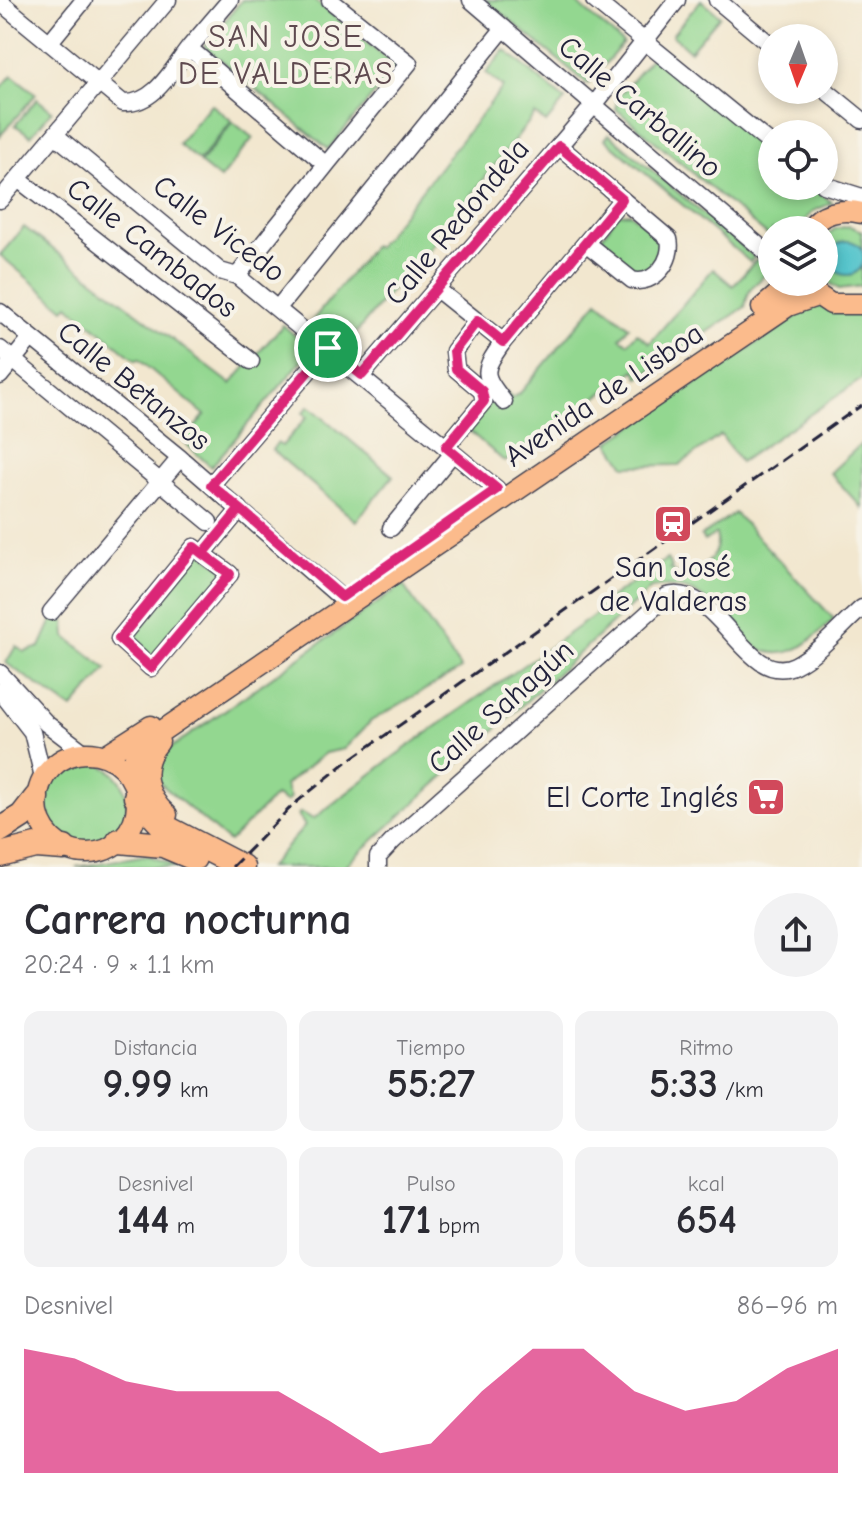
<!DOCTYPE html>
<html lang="es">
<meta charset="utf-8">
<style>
body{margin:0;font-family:"Comic Neue",sans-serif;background:#f2f2f3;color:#2b2b33;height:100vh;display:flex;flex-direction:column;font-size:30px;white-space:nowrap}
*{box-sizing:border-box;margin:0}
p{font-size:26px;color:#7c7c81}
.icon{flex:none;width:44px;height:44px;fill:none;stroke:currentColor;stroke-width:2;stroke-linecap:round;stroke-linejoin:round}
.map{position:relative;height:867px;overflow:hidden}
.side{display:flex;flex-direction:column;background:#fff;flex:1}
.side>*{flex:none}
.needle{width:52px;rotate:182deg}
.fabs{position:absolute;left:758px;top:24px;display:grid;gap:16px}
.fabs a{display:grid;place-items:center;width:80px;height:80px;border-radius:50%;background:#fff;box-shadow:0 4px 12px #0003;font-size:40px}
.pin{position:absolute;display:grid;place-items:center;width:68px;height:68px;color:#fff;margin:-34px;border:4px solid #fff;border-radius:50%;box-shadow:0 2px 8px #0007}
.round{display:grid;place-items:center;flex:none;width:84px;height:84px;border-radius:42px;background:#f2f2f3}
.summary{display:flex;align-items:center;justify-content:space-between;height:136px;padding:0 24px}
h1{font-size:44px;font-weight:700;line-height:60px}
.figures{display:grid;grid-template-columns:repeat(3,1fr);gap:12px;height:136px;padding:8px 24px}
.figures div{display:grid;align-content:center;border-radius:16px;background:#f2f2f3;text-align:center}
.figures b{font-size:40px;font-weight:700}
.figures small{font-size:22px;font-weight:400}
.figures p{font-size:22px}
.chart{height:224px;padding:16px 24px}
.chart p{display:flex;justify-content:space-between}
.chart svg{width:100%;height:144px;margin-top:8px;fill:#db2777;opacity:.7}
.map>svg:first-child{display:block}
.green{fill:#93d790;stroke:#5a7c66;stroke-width:2}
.water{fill:#57c5cc;stroke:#3c7484;stroke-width:2}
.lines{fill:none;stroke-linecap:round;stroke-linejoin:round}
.minor-casing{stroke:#414051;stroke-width:19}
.major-casing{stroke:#414051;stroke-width:23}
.highway-casing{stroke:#414051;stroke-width:27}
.minor{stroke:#fff;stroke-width:16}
.major{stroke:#fbbb8c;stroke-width:20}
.highway{stroke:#fbbb8c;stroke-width:24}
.rail{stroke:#22223b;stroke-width:3;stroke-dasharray:12 6;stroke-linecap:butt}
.route-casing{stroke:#fff;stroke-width:16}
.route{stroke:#db2777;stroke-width:10}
.labels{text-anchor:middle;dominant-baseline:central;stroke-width:8;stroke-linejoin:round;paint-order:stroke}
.street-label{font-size:30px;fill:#22223b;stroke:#f7f3e8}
.poi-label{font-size:30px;fill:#22223b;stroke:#f7f3e8}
.neighbourhood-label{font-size:32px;letter-spacing:2px;fill:#5f4a50;stroke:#f7f3e8}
</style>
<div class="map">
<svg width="862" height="867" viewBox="0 0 862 867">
<rect width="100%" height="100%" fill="#f7f3e8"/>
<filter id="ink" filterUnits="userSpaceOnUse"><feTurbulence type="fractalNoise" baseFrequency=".0125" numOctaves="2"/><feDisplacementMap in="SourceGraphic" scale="16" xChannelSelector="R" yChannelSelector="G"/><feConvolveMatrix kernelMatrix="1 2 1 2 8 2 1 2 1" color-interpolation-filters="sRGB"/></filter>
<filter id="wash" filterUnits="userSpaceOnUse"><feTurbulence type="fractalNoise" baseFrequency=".006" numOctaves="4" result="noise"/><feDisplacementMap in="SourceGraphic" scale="32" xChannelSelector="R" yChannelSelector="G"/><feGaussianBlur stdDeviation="1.8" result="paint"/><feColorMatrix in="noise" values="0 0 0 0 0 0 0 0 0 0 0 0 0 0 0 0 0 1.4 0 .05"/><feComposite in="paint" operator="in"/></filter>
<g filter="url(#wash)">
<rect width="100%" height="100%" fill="#f2e7cf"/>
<path class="green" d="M242 0H314L397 67 328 149 204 46Z
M485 0H573L623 43 588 84Z
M701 0 720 16 690 51 672 35Z
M505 50 565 100 546 123 535 114 409 275 405 273 343 349 311 322 373 246 376 248 503 87 486 73Z
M653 56 772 152V186H812L832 203 813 211 797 230H772V239L616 109 617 98Z
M12 75 36 94 0 136V89Z
M37 99 52 111 31 136 15 125Z
M211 104 232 121 199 161 178 144Z
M233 122 253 138 220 179 200 163Z
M609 134 754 257 750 262 605 139Z
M630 213 663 240 666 254 642 278 601 248 599 241 618 214Z
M849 226 862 231V286L839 289 824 279V237L835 229Z
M24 227 231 384 283 325 311 350 211 467 183 441 205 415 138 359 136 361 68 305 64 309 0 255Z
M757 259 768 268C761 287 750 277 745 307L639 378 635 370 505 462 467 429 501 388 512 398 521 392 598 301 629 327 620 338 628 343 637 333 650 343 713 269 733 286Z
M812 306 862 310V379L740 462 721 435 679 465 625 466 609 442Z
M309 406 393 476 356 521 272 450 277 443 282 446 307 417 303 413Z
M862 443V508L830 473Z
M735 513 834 619C807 644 789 665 752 646 718 612 703 580 651 588L344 867H269L305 826 298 815 301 812 313 819 396 755 599 612 597 607 667 559 672 567 670 569 679 574C700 574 722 556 716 534L704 541 701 536Z
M194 547 231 574 151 669 119 639Z
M403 585 461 669 371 721 344 749 325 753 285 785 290 798 286 802 275 796 229 842 156 780 154 763 158 757Z
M52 620 65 621 66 637 107 669 72 709 6 663 16 646 24 652 40 647Z
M47 803a40 40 0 1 1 80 0a40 40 0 1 1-80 0Z
M147 855 179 867H76Z"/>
<path class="water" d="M830 258a17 17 0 1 1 34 0a17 17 0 1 1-34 0Z"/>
</g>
<g filter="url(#ink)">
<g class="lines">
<g class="minor-casing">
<path id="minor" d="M230 0 189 48 326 165 409 63 330 0
M471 0 772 257
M594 0 772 145
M717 0 772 46
M0 2 123 103C154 105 172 70 189 48
M49 43 84 0
M824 89 862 120
M55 135 220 271 237 276 497 489
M559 146 669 239C674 260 654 286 632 280L587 244
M18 179 251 361
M824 185 862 197
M0 200 168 0
M237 276 326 165
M438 290 503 342
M278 308 504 28
M0 312 180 458 348 604
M0 349 209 522
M362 375 594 105 677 0
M0 376 31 338
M504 402C482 373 482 372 503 342L622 199
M446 447 484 401 482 391 456 369 454 351 477 321
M211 485 328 348
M391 528 453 453
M203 554 230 574 151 668 119 639 194 547 203 554 240 509
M51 612 180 458
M0 673 47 724 85 753
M0 691 32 732 43 777
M378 867V857L393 841 667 596C719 582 746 689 795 665 819 653 842 625 862 608"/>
</g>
<g class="major-casing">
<path id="major" d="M809 230C820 212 842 208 862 213
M809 289 831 304H862
M762 308 792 282
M159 742C139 765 144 795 167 815
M37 803a50 50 0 1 1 100 0a50 50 0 1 1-100 0Z
M104 756 151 726
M129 774 136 754 159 733 788 306 817 296"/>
</g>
<g class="highway-casing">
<path id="highway" d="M136 797 163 826 242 867
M0 830 22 816 36 798
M119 841 163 845 194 858
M0 855 36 846 64 848"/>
</g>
<use href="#minor" class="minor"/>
<use href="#major" class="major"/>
<use href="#highway" class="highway"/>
<path class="rail" d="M232 867 293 805 348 761 862 405"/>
</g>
</g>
<g class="lines" filter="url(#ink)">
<g class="route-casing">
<path id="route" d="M328 348 211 485 240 509 203 554 230 574 151 668 119 639 194 547 203 554 240 509 342 597 497 489 446 447 484 401 482 391 456 369 454 351 477 321 503 342 622 199 559 146 362 375 328 348"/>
</g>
<use href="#route" class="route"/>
</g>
<defs>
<g id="station-square" transform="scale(2)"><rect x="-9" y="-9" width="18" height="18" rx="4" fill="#d1495b" stroke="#f7f3e8"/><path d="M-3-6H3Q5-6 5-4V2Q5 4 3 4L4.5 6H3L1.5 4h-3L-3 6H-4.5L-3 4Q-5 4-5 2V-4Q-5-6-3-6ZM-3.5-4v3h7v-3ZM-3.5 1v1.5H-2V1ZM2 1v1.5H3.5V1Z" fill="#fff"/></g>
<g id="supermarket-square" transform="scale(2)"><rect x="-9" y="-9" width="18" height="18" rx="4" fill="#d1495b" stroke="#f7f3e8"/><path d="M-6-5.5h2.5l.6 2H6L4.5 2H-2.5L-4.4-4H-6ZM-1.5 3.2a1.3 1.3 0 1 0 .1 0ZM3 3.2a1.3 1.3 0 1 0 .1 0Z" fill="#fff"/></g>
</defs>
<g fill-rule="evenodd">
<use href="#station-square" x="673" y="524"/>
<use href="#supermarket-square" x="766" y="797"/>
</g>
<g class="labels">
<g class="street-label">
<text transform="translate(640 107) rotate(40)">Calle Carballino</text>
<text transform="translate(457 222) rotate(-50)">Calle Redondela</text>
<text transform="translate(219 229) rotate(37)">Calle Vicedo</text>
<text transform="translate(152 248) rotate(38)">Calle Cambados</text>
<text transform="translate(134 386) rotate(39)">Calle Betanzos</text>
<text transform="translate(604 395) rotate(-34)">Avenida de Lisboa</text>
<text transform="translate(501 707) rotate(-42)">Calle Sahagún</text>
</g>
<g class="poi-label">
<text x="673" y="567">San José<tspan x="673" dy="34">de Valderas</tspan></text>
<text x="738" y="797" text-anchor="end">El Corte Inglés</text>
</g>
<g class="neighbourhood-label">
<text x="286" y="36">SAN JOSE<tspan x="286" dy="37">DE VALDERAS</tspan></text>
</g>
</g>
</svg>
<div class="fabs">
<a><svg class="needle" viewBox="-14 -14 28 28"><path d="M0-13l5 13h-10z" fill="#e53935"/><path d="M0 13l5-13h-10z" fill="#7c7c81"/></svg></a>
<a><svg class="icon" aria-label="locate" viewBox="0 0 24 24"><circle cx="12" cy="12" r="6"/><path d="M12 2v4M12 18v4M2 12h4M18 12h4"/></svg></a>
<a><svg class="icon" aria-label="layers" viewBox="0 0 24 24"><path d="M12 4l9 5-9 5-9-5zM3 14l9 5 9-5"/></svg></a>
</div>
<div class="pin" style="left:328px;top:348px;background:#1e9e55"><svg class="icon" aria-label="arrive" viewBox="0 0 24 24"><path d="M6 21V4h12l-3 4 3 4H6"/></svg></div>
</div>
<section class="side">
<div class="summary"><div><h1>Carrera nocturna</h1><p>20:24 · 9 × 1.1 km</p></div><a class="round"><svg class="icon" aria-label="share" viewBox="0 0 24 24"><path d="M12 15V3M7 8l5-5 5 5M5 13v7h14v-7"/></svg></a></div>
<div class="figures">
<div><p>Distancia</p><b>9.99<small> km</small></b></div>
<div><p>Tiempo</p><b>55:27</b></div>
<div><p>Ritmo</p><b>5:33<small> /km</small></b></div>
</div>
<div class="figures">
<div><p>Desnivel</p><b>144<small> m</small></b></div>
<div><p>Pulso</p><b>171<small> bpm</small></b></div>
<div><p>kcal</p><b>654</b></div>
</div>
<div class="chart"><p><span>Desnivel</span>86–96 m</p>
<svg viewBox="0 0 160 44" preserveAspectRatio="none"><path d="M0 44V6L10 9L20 16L30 19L40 19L50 19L60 28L70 38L80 35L90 19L100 6L110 6L120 19L130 25L140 22L150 12L160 6V44z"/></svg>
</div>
</section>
